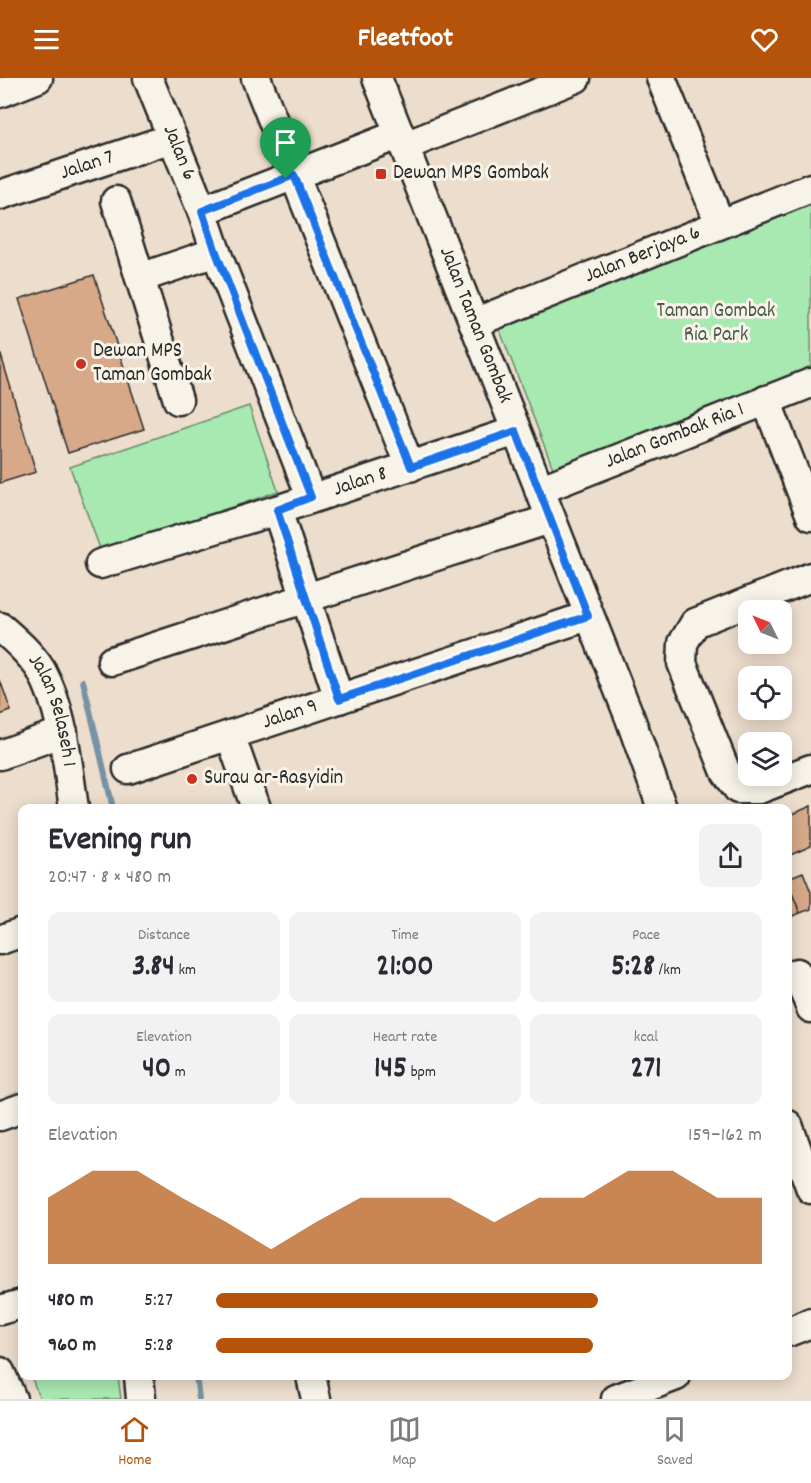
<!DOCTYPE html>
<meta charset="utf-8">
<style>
body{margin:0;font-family:Dekko,sans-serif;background:#f2f2f3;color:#2b2b33;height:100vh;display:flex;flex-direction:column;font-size:22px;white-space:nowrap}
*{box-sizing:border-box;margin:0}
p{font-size:20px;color:#7c7c81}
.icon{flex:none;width:33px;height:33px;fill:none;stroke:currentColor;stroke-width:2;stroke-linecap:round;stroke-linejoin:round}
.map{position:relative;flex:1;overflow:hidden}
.details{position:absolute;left:18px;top:726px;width:774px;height:576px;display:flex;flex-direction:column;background:#fff;border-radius:12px;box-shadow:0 3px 15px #0003}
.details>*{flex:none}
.needle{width:39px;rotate:313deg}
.buttons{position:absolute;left:738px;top:522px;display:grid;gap:12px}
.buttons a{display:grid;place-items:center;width:54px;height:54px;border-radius:12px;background:#fff;box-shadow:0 3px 15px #0003;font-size:30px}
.pin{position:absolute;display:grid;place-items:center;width:51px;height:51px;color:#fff;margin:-62px -26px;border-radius:50% 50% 50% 0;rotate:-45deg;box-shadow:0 0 6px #0007}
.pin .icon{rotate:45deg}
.round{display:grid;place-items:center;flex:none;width:63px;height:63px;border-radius:12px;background:#f2f2f3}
.summary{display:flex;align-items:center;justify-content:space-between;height:102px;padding:0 30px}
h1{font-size:33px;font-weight:700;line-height:45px}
.figures{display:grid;grid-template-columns:repeat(3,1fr);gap:9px;height:102px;padding:6px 30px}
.figures div{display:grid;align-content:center;border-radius:12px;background:#f2f2f3;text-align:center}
.figures b{font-size:30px;font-weight:700}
.figures small{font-size:16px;font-weight:400}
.figures p{font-size:16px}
.chart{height:168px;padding:12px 30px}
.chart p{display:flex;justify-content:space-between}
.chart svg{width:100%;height:108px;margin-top:6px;fill:#b45309;opacity:.7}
ul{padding:0 30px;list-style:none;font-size:20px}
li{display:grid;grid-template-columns:96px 72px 1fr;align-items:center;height:45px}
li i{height:15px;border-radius:8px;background:#b45309}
header{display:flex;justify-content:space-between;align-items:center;height:78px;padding:0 30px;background:#b45309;color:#fff;font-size:27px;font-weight:700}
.menu{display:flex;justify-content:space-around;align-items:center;height:84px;border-top:2px solid #e1e1e2;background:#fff;font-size:16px;color:#7c7c81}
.menu a{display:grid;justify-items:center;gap:3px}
.menu .active{color:#b45309}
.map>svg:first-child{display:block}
.green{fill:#a8e9b2;stroke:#6a8a6e;stroke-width:1.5}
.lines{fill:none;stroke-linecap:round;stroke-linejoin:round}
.stream{stroke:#7792a5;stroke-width:6}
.building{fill:#d7a989;stroke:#2b2b2b;stroke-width:1.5}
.minor-casing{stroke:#2b2b2b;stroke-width:33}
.minor{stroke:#f7f3e8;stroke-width:28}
.route-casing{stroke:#fff;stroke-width:12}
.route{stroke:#1a73e8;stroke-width:8}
.poi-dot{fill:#c8321e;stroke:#f7f3e8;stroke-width:2}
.labels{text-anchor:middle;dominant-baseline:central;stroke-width:6;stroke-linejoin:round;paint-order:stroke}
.street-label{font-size:21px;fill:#2b2b2b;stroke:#f7f3e8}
.poi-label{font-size:21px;fill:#2b2b2b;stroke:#f7f3e8;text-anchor:start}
.park-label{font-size:21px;fill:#4a5a4d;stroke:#f7f3e8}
</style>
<header><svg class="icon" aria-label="menu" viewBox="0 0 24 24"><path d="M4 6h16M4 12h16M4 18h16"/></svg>Fleetfoot<svg class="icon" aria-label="heart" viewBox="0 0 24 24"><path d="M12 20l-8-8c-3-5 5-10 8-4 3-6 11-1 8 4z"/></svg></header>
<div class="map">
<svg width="811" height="1321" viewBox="0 0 811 1321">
<rect width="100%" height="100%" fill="#edddcc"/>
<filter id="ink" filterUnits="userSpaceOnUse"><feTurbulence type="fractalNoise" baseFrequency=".0167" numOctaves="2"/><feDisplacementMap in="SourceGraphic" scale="12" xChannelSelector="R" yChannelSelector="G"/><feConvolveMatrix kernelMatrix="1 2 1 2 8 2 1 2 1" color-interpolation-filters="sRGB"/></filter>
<g filter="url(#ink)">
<path class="green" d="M811 125V293L554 393 499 250Z
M249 328 278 413 102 476 70 389Z
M31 1298H118L121 1321H40Z"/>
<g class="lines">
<path class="stream" d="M83 603 113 730
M196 1298 199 1321"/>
</g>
<path class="building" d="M94 197 144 351 68 375 19 221Z
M0 274 36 394 0 405Z
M0 602 11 633 0 637Z
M811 728V768L788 778V738Z
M803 794 811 814V831L800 835 788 805V800Z
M788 805 800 835 788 840Z"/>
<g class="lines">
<g class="minor-casing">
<g id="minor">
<path id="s1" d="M148 0 202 133 216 174 311 419"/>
<path d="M256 0 410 389"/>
<path id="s2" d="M377 0 630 640 662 730"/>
<path d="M661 0 720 146"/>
<path d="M0 15 38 0"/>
<path d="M405 68 576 0"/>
<path id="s3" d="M0 117 172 60"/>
<path d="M116 123 178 322"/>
<path d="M202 133 400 56"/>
<path d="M140 200 216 174"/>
<path id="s4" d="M474 245 811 110"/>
<path d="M766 322 811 438"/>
<path id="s5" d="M539 412 811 305"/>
<path d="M277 432 339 621"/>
<path id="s6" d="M100 486 277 432 516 353"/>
<path d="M811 499 695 545 683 565 682 585 726 694 738 711H759L811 691"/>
<path id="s7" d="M0 549C15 562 30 575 41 592 64 634 67 685 74 730"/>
<path d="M112 583 550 441"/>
<path d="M230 657 256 730"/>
<path d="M0 677 63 654"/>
<path id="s8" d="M128 691 588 538"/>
<path d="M0 862 22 854"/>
<path d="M797 895 811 930"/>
<path d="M0 1038 22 1030"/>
<path d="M788 1047 811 1111"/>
<path d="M0 1232 22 1226"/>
<path d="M788 1254 811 1245"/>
<path d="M0 1294 12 1321"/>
<path d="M139 1298 141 1321"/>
<path d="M311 1298 316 1321"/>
<path d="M616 1321 676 1298"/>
</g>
</g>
<use href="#minor" class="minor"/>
</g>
</g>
<g class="lines" filter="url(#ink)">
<g class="route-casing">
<path id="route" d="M294 97 411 389 516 353 588 538 339 621 277 432 311 419 216 174 202 133Z"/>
</g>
<use href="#route" class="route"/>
</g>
<g class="poi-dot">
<rect x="375" y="90" width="12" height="12" rx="3"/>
<circle cx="81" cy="286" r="6"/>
<circle cx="192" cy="701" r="6"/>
</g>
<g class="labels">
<g class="street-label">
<text stroke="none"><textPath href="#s1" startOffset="81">Jalan 6</textPath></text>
<text stroke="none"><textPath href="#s3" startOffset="92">Jalan 7</textPath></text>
<text stroke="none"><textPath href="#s4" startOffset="182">Jalan Berjaya 6</textPath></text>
<text stroke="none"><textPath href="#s2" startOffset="266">Jalan Taman Gombak</textPath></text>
<text stroke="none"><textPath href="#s5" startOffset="146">Jalan Gombak Ria 1</textPath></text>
<text stroke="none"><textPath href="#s6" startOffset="273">Jalan 8</textPath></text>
<text stroke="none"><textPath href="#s7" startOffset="102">Jalan Selaseh 1</textPath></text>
<text stroke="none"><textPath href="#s8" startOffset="171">Jalan 9</textPath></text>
</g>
<g class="poi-label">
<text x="393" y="96">Dewan MPS Gombak</text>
<text x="93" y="274">Dewan MPS<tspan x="93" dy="24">Taman Gombak</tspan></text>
<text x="204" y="701">Surau ar-Rasyidin</text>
</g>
<g class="park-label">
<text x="716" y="234">Taman Gombak<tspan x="716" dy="24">Ria Park</tspan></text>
</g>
</g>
</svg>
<div class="buttons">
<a><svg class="needle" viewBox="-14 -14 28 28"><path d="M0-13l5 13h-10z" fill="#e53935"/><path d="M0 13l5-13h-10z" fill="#7c7c81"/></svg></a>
<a><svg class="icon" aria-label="locate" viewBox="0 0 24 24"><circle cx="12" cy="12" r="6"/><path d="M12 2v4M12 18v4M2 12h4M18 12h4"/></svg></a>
<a><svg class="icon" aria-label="layers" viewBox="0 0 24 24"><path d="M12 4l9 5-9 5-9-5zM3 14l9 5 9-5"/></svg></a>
</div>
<div class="pin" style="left:286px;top:101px;background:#1e9e55"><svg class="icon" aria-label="arrive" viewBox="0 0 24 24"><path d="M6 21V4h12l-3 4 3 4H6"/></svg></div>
<section class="details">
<div class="summary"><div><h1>Evening run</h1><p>20:47 · 8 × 480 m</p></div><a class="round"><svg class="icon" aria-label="share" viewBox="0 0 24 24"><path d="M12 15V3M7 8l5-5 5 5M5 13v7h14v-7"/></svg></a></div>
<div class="figures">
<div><p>Distance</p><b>3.84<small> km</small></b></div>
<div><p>Time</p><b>21:00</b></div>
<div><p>Pace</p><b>5:28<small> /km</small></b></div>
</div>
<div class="figures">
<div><p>Elevation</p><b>40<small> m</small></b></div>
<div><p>Heart rate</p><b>145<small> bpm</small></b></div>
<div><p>kcal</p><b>271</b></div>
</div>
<div class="chart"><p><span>Elevation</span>159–162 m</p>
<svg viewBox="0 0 160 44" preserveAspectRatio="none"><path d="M0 44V17L10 6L20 6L30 17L40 27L50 38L60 27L70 17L80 17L90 17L100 27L110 17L120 17L130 6L140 6L150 17L160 17V44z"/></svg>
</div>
<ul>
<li><b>480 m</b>5:27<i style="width:70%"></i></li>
<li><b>960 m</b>5:28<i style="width:69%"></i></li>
</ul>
</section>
</div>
<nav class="menu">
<a class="active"><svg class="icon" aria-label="home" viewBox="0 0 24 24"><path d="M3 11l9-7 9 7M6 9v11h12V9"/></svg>Home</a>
<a><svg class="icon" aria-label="map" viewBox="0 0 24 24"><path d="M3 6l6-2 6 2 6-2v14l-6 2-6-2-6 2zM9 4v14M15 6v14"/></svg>Map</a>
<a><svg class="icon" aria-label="saved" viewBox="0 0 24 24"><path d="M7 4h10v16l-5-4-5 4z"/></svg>Saved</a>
</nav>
